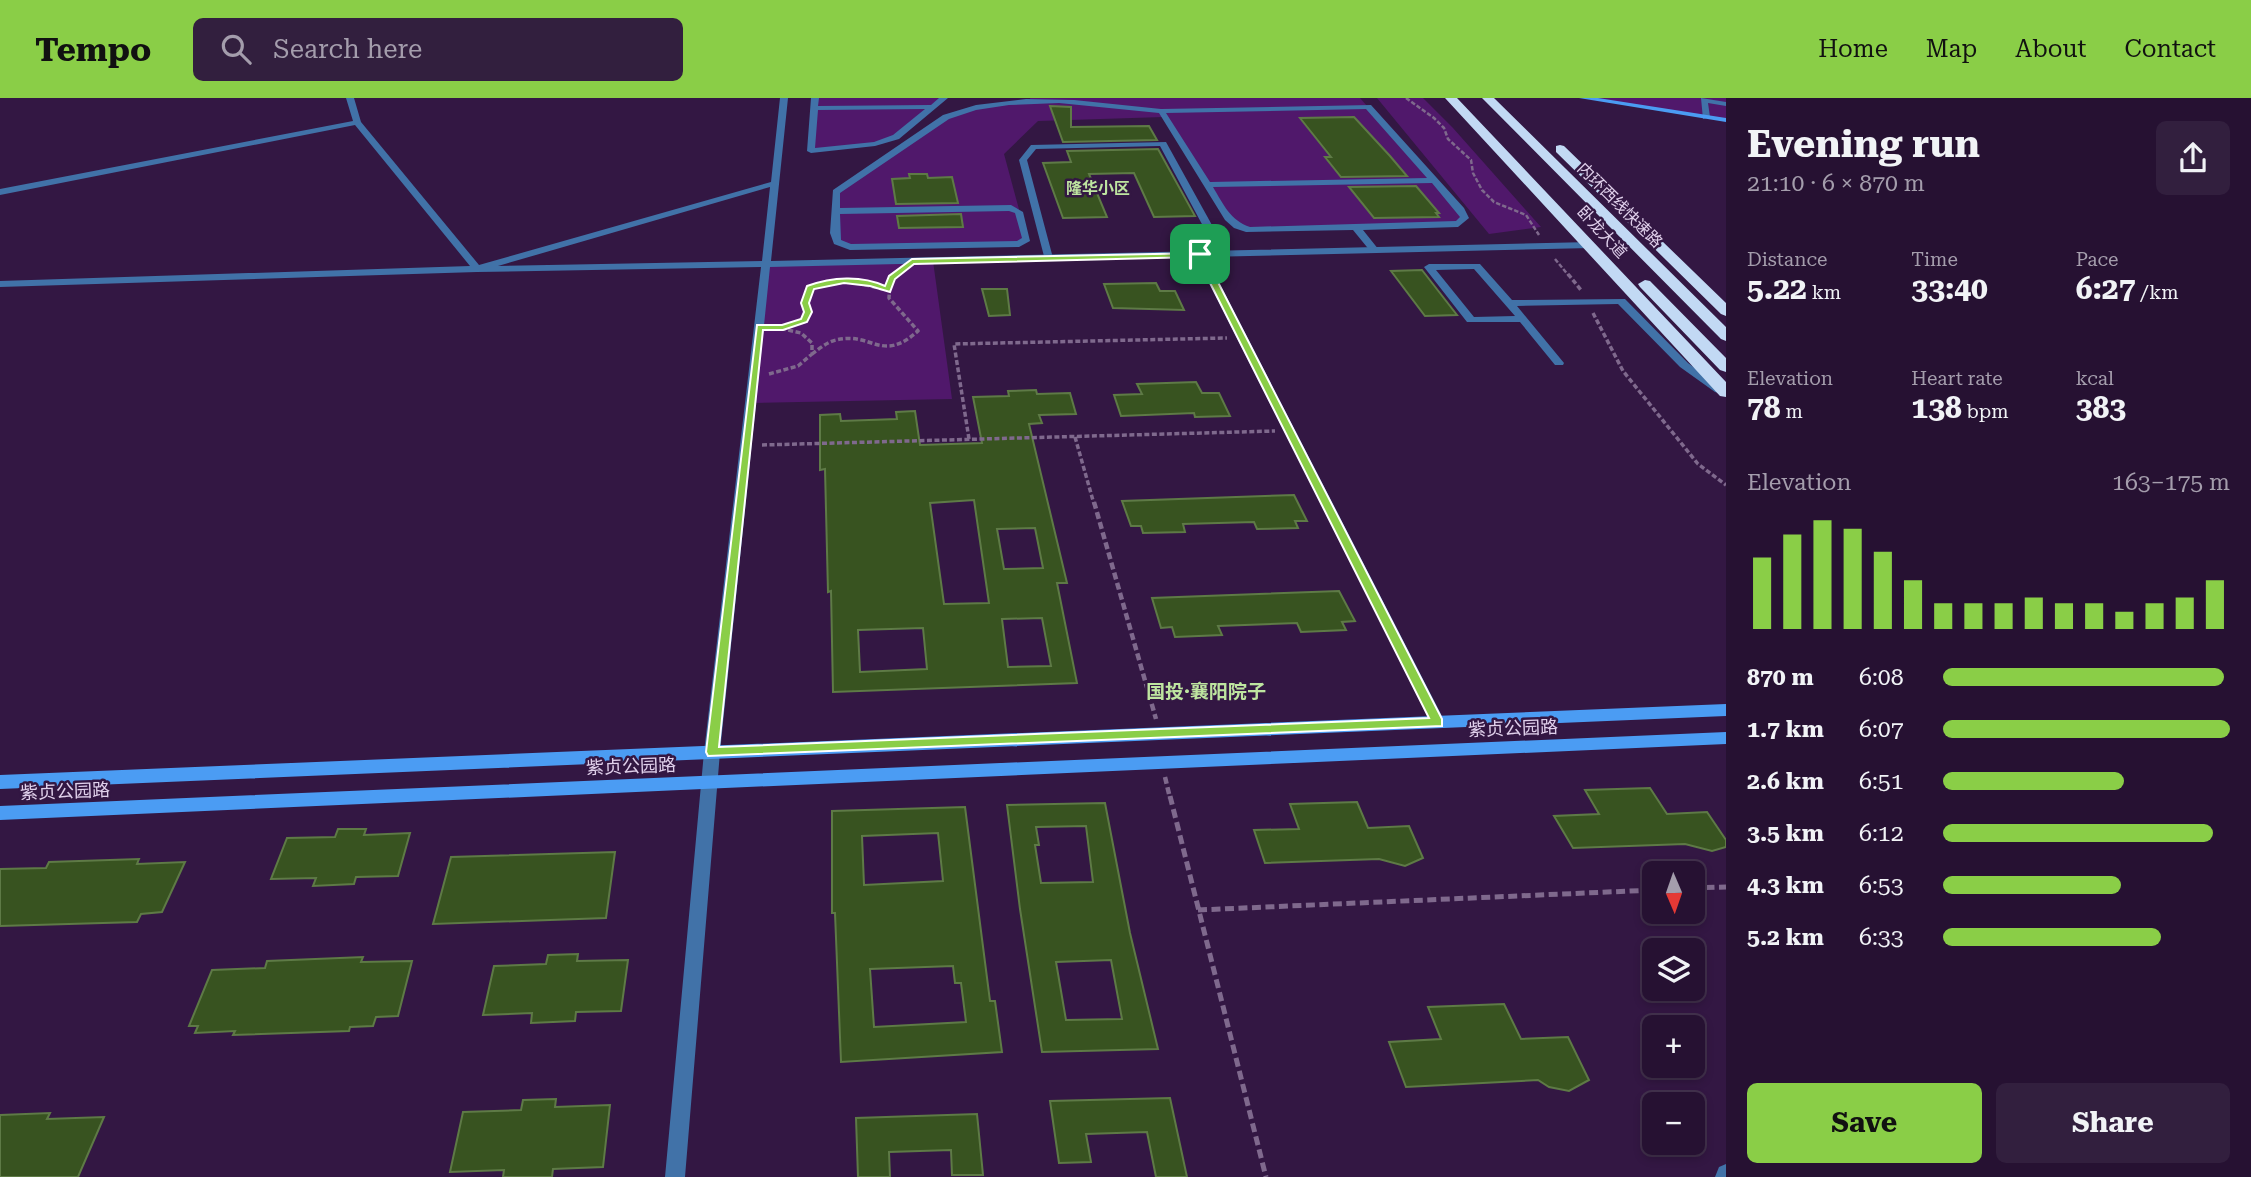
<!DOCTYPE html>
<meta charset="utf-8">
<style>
body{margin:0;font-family:"Roboto Serif","Noto Sans SC",serif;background:#321f3e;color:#f1f3f6;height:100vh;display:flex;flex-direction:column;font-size:26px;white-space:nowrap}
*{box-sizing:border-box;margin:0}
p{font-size:23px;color:#a49dac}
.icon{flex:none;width:38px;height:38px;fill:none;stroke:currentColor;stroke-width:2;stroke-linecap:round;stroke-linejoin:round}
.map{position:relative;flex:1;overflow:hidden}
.side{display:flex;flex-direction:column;background:#261132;width:525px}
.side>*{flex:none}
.needle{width:46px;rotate:178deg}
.tools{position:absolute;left:1642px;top:763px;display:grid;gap:14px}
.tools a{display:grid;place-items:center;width:63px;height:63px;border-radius:10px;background:#261132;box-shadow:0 4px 10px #0003,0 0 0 2px #42314d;font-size:35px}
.pin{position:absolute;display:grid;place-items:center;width:60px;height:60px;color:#fff;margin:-30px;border-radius:14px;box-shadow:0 4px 10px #0006}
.round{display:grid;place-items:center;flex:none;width:74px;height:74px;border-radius:10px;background:#321f3e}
.head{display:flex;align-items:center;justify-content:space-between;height:119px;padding:0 21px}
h1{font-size:38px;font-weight:700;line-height:52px}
.metrics{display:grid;grid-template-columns:repeat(3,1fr);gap:10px;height:119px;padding:7px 21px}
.metrics div{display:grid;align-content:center}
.metrics b{font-size:30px;font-weight:700}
.metrics small{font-size:19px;font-weight:400}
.metrics p{font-size:19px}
.chart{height:196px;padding:14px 21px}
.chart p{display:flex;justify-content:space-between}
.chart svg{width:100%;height:126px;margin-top:7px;stroke:#8ace47;stroke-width:6}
.cta{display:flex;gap:14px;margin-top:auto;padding:14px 21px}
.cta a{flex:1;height:80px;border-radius:10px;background:#8ace47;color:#111;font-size:28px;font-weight:700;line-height:80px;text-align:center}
.cta a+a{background:#321f3e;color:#f1f3f6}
ul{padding:0 21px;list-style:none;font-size:23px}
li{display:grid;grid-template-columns:112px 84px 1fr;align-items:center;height:52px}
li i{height:18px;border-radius:9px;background:#8ace47}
header{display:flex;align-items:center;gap:42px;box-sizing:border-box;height:98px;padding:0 35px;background:#8ace47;color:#111}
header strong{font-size:33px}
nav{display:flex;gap:38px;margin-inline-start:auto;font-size:24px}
.search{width:490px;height:63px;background:#321f3e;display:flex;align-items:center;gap:18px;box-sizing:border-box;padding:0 24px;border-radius:10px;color:#a49dac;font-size:26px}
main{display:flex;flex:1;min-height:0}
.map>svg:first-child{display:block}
.green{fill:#50186b}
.building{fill:#385320;stroke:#5e7a46;stroke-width:2;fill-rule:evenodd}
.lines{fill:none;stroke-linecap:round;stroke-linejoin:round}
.path-far3{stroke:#7f698d;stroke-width:2.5;stroke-dasharray:4.5 2;stroke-linecap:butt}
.path-far2{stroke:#7f698d;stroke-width:3.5;stroke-dasharray:5 2.5;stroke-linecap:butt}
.path-far1{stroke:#7f698d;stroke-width:4.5;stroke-dasharray:7 3.5;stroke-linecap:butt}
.path{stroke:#7f698d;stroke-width:5;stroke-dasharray:9 4.5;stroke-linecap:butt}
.lane{fill:#4172a8;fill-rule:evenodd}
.street{fill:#4172a8;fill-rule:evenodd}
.secondary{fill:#4b9cf3;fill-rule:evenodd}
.highway{fill:#c2d9f4;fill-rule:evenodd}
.route{fill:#8ace47;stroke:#fff;stroke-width:2;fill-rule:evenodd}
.labels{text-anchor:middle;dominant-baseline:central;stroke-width:5;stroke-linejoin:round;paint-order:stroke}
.far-neighbourhood-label{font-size:16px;font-weight:bold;fill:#bee5a0;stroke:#331743}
.far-street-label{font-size:16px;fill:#e0d0eb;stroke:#331743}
.street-label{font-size:18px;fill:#e0d0eb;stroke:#331743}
.neighbourhood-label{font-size:19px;font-weight:bold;fill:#bee5a0;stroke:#331743}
</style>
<header>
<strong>Tempo</strong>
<div class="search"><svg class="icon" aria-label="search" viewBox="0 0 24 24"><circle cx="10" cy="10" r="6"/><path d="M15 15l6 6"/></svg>Search here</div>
<nav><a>Home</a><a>Map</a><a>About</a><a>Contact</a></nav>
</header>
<main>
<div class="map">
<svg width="1726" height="1079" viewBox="0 0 1726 1079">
<rect width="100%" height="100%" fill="#331743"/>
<path class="green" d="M815 0H944L896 39 875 46 811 53Z
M1030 0H1360L1465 120 1458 126 1249 132 1237 128 1164 19 1038 23 1004 56 1027 141 1019 146 850 149 837 144 836 94 946 19 995 6 1031 5Z
M1377 0H1423L1453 30 1541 129 1489 136Z
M1583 0H1726V22Z
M933 163 952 301 751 305 766 166Z"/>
<path class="building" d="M1050 8 1071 9V29L1149 28 1157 42 1063 44Z
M1354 19 1390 58 1407 78 1341 79 1325 59H1331L1300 20Z
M1158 51 1195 118 1154 119 1134 75 1089 76 1107 119 1063 120 1043 65 1071 64 1067 53Z
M909 76H927L928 80 952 79 958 105 896 106 892 81 910 80Z
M1416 88 1439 115H1436L1439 119 1374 120 1349 89Z
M961 116 963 129 899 130 897 118Z
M1422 172 1457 217 1425 218 1391 173Z
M1156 185 1160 193H1175L1184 212 1113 210 1104 186Z
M982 191H1007L1010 217 989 218Z
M1196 284 1202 295H1219L1230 318 1195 319 1194 315 1121 318 1114 297 1142 296 1137 286Z
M1036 292 1037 296 1070 295 1076 316 1039 317 1042 325 1029 326 1067 485H1057L1077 585 833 594 831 493 828 494 825 371 820 372V317L840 316 841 323 897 321 896 314 915 313 920 347 982 345 973 299 1009 298 1008 293ZM974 402 989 505 944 506 930 405ZM1035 430 1043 470 1004 471 997 431ZM1042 520 1051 568 1008 569 1002 521ZM923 530 927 571 860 574 858 532Z
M1294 397 1307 423H1295L1298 430 1257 431 1254 424 1183 426 1185 434 1143 435 1141 428H1131L1122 403Z
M1339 493 1355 523 1342 524 1346 532 1301 534 1297 525 1218 528 1222 537 1175 539 1172 529 1161 530 1152 500Z
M1650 690 1667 716 1707 714 1726 742V749L1712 753 1685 746 1573 750 1554 718 1599 716 1585 692Z
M1357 704 1368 730 1409 728 1423 760 1405 768 1379 761 1265 765 1254 732 1299 731 1290 706Z
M1105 705 1130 835 1158 951 1042 954 1020 811 1007 707ZM1086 728 1093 784 1041 785 1035 747H1039L1036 729ZM1111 862 1122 921 1066 922 1056 864Z
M965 709 990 903H995L1002 954 841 964 835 815H832V713ZM938 735 943 783 864 787 862 738ZM953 868 955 885H961L966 924 874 929 870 871Z
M338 731H366L364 737 410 735 398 778 356 779 354 786 313 788 316 780 271 781 287 740 335 739Z
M615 754 606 820 433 826 451 759Z
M139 761 137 766 185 764 162 814 141 816 137 824 0 828V771L46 770 49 764Z
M578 856 577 863 628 862 621 913 576 914 575 923 531 925 532 915 483 917 494 868 546 866 548 857Z
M363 859 361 864 412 863 398 918 376 919 373 928 350 929 349 933 233 937 235 933 195 935 198 928H189L212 872 265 870 267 863Z
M1504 906 1521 941 1568 939 1589 982 1569 993 1549 989 1538 982 1406 989 1389 944 1441 941 1428 909Z
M1170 1000 1187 1079H1156L1147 1034 1086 1036 1091 1064 1059 1065 1050 1003Z
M556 1001 555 1009 610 1007 603 1069 553 1071 552 1079H503L504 1072 450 1074 463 1014 521 1012 523 1002Z
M50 1015 47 1021 104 1019 78 1079H0V1017Z
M977 1016 983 1077H952L951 1052 889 1054 890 1079H858L856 1020Z"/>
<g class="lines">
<path class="path-far3" d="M1406 0 1434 20 1444 30 1448 41 1471 62 1473 75 1482 92 1494 104 1526 117 1539 137
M1555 161 1569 178"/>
<path class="path-far2" d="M1568 176 1581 192
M1593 215 1623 273 1698 366 1726 387
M783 230 804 222 808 214 805 205 810 190 849 183 887 192
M812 256C819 251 827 244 836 242 872 233 881 266 918 233L889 200 890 185 896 176
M769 276 798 268 812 256V245L801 235 774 229
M1075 339 1094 406
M969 341 954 246 1227 240
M762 347 1275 333"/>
<path class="path-far1" d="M1094 404 1156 621
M1165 679 1170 700"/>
<path class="path" d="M1170 698 1266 1079
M1692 790 1726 789
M1198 812 1654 792"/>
<path class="lane" d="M811 0H819L818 8 931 7 939 0H948L899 41 875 48 811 55 807 53ZM925 11 893 37 874 44 815 50 818 12Z
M1701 0 1726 4V8L1708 5 1710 19 1703 21Z
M1026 1 1074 2 1161 11 1371 7 1464 110 1469 120 1458 129 1363 132 1379 152 1374 155 1371 154 1353 132 1246 134 1234 130 1225 122 1159 15 1059 5 1009 7 976 12 949 21 840 95V110L1011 107 1023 114 1030 143 1019 149 850 152 834 146 830 135 833 92 943 17 976 7ZM1366 11 1427 80 1210 84 1166 15ZM1432 85 1460 119 1456 123 1250 129C1231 123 1223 106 1213 89ZM1009 113 1015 115 1022 140 1017 143 851 146 841 142 840 116Z
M1166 44 1228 156 1226 158 1218 156 1160 48 1036 51 1027 62 1053 160 1045 162 1019 62 1031 47Z
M1197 155 1205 157 1443 620 1446 624 1443 628 1438 630 1433 628 1195 157Z
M1429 166H1480L1512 202 1625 201 1688 265 1724 292 1719 295 1715 294 1680 269 1618 206 1517 208 1564 265 1563 267H1555L1520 224H1467L1424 169ZM1474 171 1515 218 1474 219 1436 172Z
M1726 1066V1079H1715L1719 1069Z"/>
<path class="street" d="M346 0H354L361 24 479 167 771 84 780 0H788L771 163 1591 144 1596 147 1591 150 770 169 720 654 685 1079H665L704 654 761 169 477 174 0 189V183L470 168 355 27 0 97V91L353 23ZM770 89 762 163 498 168Z"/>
<path class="secondary" d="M1579 0H1598L1726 20V24Z
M1726 606V618L0 691V677Z
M1726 634V646L0 722V708Z"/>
<path class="highway" d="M1445 0H1457L1726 284V299L1720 298Z
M1482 0H1494L1726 229V243L1721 241Z
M1560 47 1564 48 1726 205V218L1721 216 1556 54V48Z
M1645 182 1650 183 1726 260V274L1720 272 1640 189 1638 186Z"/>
</g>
<path class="route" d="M1203 155 1442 621V628L708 658 706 654 757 227H782L801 221 804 214 801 205 807 188C832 179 861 177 885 188L889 178 912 161ZM1197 159 1429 620 719 649 763 232H783L807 224 812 214 809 205 814 191 844 185 870 188 890 194 895 181 914 166Z"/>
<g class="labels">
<g class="far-neighbourhood-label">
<text x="1098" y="90">隆华小区</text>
</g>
<g class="far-street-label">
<text transform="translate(1620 107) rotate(45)">内环西线快速路</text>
<text transform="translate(1602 134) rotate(47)">卧龙大道</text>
</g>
<g class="street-label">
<text transform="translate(1513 630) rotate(-2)">紫贞公园路</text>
<text transform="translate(631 668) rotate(-2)">紫贞公园路</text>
<text transform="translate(65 693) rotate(-2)">紫贞公园路</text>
</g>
<g class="neighbourhood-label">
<text x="1206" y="593">国投·襄阳院子</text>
</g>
</g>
</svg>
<div class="tools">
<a><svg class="needle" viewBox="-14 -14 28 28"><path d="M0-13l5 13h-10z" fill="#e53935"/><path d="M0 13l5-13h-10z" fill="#a49dac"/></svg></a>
<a><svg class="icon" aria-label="layers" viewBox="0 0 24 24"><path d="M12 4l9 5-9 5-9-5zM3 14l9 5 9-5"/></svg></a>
<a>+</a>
<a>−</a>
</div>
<div class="pin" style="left:1200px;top:156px;background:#1e9e55"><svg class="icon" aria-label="arrive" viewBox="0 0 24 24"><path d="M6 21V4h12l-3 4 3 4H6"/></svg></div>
</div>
<section class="side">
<div class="head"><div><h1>Evening run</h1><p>21:10 · 6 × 870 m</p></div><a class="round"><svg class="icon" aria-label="share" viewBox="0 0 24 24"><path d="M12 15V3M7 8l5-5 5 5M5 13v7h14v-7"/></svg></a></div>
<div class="metrics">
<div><p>Distance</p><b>5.22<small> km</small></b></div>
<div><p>Time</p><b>33:40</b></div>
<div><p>Pace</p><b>6:27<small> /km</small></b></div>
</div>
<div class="metrics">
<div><p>Elevation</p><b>78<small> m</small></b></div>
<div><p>Heart rate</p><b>138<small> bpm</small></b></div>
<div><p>kcal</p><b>383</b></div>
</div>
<div class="chart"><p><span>Elevation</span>163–175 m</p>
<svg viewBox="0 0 160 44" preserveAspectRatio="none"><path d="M5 44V19M15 44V11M25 44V6M35 44V9M45 44V17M55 44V27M65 44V35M75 44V35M85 44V35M95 44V33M105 44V35M115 44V35M125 44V38M135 44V35M145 44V33M155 44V27"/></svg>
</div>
<ul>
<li><b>870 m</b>6:08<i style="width:98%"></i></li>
<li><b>1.7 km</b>6:07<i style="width:100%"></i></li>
<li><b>2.6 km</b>6:51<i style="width:63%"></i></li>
<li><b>3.5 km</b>6:12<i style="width:94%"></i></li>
<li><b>4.3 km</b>6:53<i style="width:62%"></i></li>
<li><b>5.2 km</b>6:33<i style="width:76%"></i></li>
</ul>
<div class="cta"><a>Save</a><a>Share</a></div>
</section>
</main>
